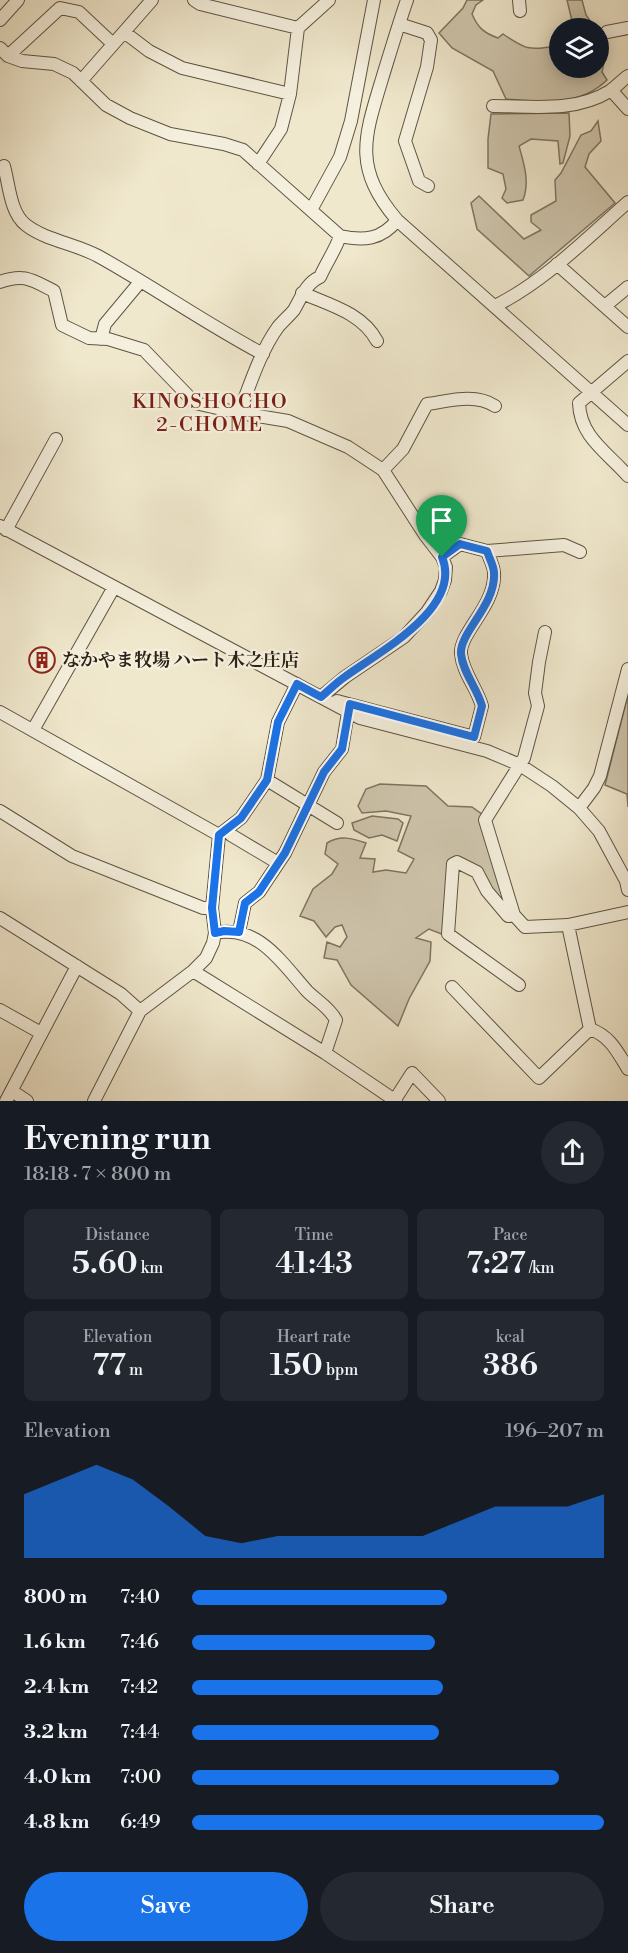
<!DOCTYPE html>
<meta charset="utf-8">
<style>
body{margin:0;font-family:"Libre Bodoni","Noto Serif JP",serif;background:#242831;color:#f1f3f6;height:100vh;display:flex;flex-direction:column;font-size:22px;white-space:nowrap}
*{box-sizing:border-box;margin:0}
p{font-size:20px;color:#9ea1a6}
.icon{flex:none;width:33px;height:33px;fill:none;stroke:currentColor;stroke-width:2;stroke-linecap:round;stroke-linejoin:round}
.map{position:relative;height:1101px;overflow:hidden}
.side{display:flex;flex-direction:column;background:#171b24;flex:1}
.side>*{flex:none}
.controls{position:absolute;left:549px;top:18px;display:grid;gap:12px}
.controls a{display:grid;place-items:center;width:60px;height:60px;border-radius:50%;background:#171b24;box-shadow:0 3px 15px #0003;font-size:30px}
.pin{position:absolute;display:grid;place-items:center;width:51px;height:51px;color:#fff;margin:-62px -26px;border-radius:50% 50% 50% 0;rotate:-45deg;box-shadow:0 0 6px #0007}
.pin .icon{rotate:45deg}
.round{display:grid;place-items:center;flex:none;width:63px;height:63px;border-radius:32px;background:#242831}
.head{display:flex;align-items:center;justify-content:space-between;height:102px;padding:0 24px}
h1{font-size:33px;font-weight:600;line-height:45px}
.stats{display:grid;grid-template-columns:repeat(3,1fr);gap:9px;height:102px;padding:6px 24px}
.stats div{display:grid;align-content:center;border-radius:9px;background:#242831;text-align:center}
.stats b{font-size:30px;font-weight:600}
.stats small{font-size:16px;font-weight:400}
.stats p{font-size:16px}
.chart{height:168px;padding:12px 24px}
.chart p{display:flex;justify-content:space-between}
.chart svg{width:100%;height:108px;margin-top:6px;fill:#1a73e8;opacity:.7}
.cta{display:flex;gap:12px;margin-top:auto;padding:12px 24px}
.cta a{flex:1;height:69px;border-radius:36px;background:#1a73e8;color:#fff;font-size:24px;font-weight:600;line-height:69px;text-align:center}
.cta a+a{background:#242831;color:#f1f3f6}
ul{padding:0 24px;list-style:none;font-size:20px}
li{display:grid;grid-template-columns:96px 72px 1fr;align-items:center;height:45px}
li i{height:15px;border-radius:8px;background:#1a73e8}
.map>svg:first-child{display:block}
.green{fill:#cfc6ae;stroke:#7e7462;stroke-width:1.5}
.lines{fill:none;stroke-linecap:round;stroke-linejoin:round}
.minor-casing{stroke:#5e5443;stroke-width:14}
.minor{stroke:#f5f0de;stroke-width:12}
.route-casing{stroke:#fff;stroke-width:12}
.route{stroke:#1a73e8;stroke-width:8}
.labels{text-anchor:middle;dominant-baseline:central;stroke-width:4.5;stroke-linejoin:round;paint-order:stroke}
.poi-label{font-size:18px;font-weight:bold;fill:#2d2215;stroke:#f5f0de;text-anchor:start}
.neighbourhood-label{font-size:20px;letter-spacing:1.5px;fill:#7a1f14;stroke:#f5f0de}
</style>
<div class="map">
<svg width="628" height="1101" viewBox="0 0 628 1101">
<rect width="100%" height="100%" fill="#f0e8cd"/>
<filter id="stains"><feTurbulence type="fractalNoise" baseFrequency=".00333" numOctaves="4"/><feColorMatrix values="0 0 0 0 .2 0 0 0 0 .09 0 0 0 0 .02 0 0 0 .5 -.17"/></filter>
<radialGradient id="worn" r=".72"><stop offset=".6" stop-color="#630" stop-opacity="0"/><stop offset="1" stop-color="#630" stop-opacity=".3"/></radialGradient>
<path class="green" d="M467 0H483L476 5 472 14C478 28 484 33 498 38L503 34C525 49 529 51 555 46L559 40 560 68H598L599 33 607 47 602 72 607 80C579 107 542 102 506 99L493 71 452 48 439 33 463 8Z
M567 0H582L586 15 595 28H570L573 25Z
M569 113 570 136 563 163 560 164 558 141 531 139 519 146C524 164 530 182 523 200L507 203 502 198 506 189 503 174 488 168V139L491 114Z
M598 121 601 141 589 154 585 167 615 203 529 276 477 229 471 203 479 196 524 239 541 230 531 222V215L556 201 555 180 561 173 581 135 591 131Z
M628 695V807L627 794 605 785Z
M380 784 426 786 448 806 472 807 483 815 510 908 456 857 444 935 429 929 416 938 431 942 430 961 409 999 398 1026 351 985 337 960 324 958 327 942 340 947 347 937 342 925 335 927 326 937 314 921 300 916 313 889 332 874 338 864 325 854 327 843C340 835 352 838 366 843L360 858 375 859 373 872 386 870 406 873 414 859 398 851 411 816 386 811 362 813 358 806 366 789Z
M372 816 398 819 403 823 397 841 382 835 369 838 354 830 352 823Z"/>
<g class="lines">
<g class="minor-casing">
<path id="minor" d="M194 0 200 4 298 28 329 0
M407 0C398 26 390 53 382 79 364 138 353 168 397 220L628 425
M519 0 520 11
M0 20 18 0
M399 24 427 33 431 40 427 67 405 141 419 181 428 186
M124 32 149 51 182 68 290 94
M607 32 628 28
M0 48 8 56 22 61 54 64 73 73 106 105 130 118 170 134 224 144 243 150 340 236C363 241 382 240 397 220
M8 56 60 8 79 12 113 44
M81 81 152 0
M611 90 628 109
M493 106C532 106 574 113 610 91 616 87 622 80 628 76
M258 164 281 129 290 94 298 28
M4 166C9 184 10 213 26 225 45 240 76 244 98 256 154 287 206 324 263 354
M311 210 340 157 351 121 374 0
M557 264 628 327
M0 282C24 273 32 280 54 291L62 325 89 338 108 339 144 350 195 403 239 413 288 421 348 447 383 470 425 535 442 557 446 567 445 580 441 591 427 612 404 637 345 677 321 697
M302 293C330 305 362 313 377 341
M495 306C545 281 586 239 628 202
M605 306 628 287
M101 339 105 324 140 282
M628 361 579 403C580 437 607 452 628 476
M239 413C250 385 260 352 278 327 283 321 289 316 294 310 301 298 306 283 320 277 326 263 336 249 340 236
M383 470 403 449 427 404C449 401 475 393 495 406
M0 526 360 718 487 751 520 765 552 786 579 808 599 831 626 881 628 890
M6 530 56 439
M442 557 460 544 487 551 564 545 580 552
M545 632 539 662 535 693 538 706 524 758 485 820 514 915 525 927 568 925 628 912
M337 701 474 737 482 706C477 688 463 673 461 654 459 633 496 605 494 573 494 566 489 558 487 551
M0 712 219 835
M33 730 114 587
M267 780 337 823
M579 808 594 788 600 776 628 669
M0 811 72 856 203 908H212
M227 829 231 835 278 863
M514 915 508 916 487 891 477 872 457 862 453 864 448 934 519 985
M0 918 121 994 140 1011 193 971 206 958 213 943 215 933 212 908 219 835 241 818 267 780 278 722 297 684
M239 932 245 903 259 892 285 853 324 772 342 749 349 706
M215 933C258 924 282 963 307 991 317 1001 329 1007 336 1020L325 1053
M193 971 325 1053 396 1101
M452 987 539 1078 590 1029 568 925
M0 1010 41 1033
M590 1029C610 1036 617 1051 628 1069
M12 1091 27 1101
M6 1101 77 966
M94 1101 140 1011
M394 1101 412 1073 439 1101"/>
</g>
<use href="#minor" class="minor"/>
</g>
<g class="lines">
<g class="route-casing">
<path id="route" d="M460 544 487 551C489 558 494 566 494 573 496 605 459 633 461 654 463 673 477 688 482 706L474 737 350 704 342 749 324 772 285 853 259 892 245 903 239 932 224 931 215 933 212 908 219 835 241 818 267 780 278 722 297 684 321 697C329 690 337 682 346 676 379 652 463 608 442 557Z"/>
</g>
<use href="#route" class="route"/>
</g>
<defs>
<g id="building-ring" transform="scale(1.35)"><circle r="9.5" fill="#f5f0de" stroke="#8f2418" stroke-width="1.5"/><path d="M-4-6H4V6H1V3H-1V6H-4ZM-2.5-4.3h1.7v1.8h-1.7ZM.8-4.3h1.7v1.8H.8ZM-2.5-1h1.7V.8h-1.7ZM.8-1h1.7V.8H.8Z" fill="#8f2418"/></g>
</defs>
<g fill-rule="evenodd">
<use href="#building-ring" x="42" y="660"/>
</g>
<g class="labels">
<g class="poi-label">
<text x="62" y="660">なかやま牧場 ハート木之庄店</text>
</g>
<g class="neighbourhood-label">
<text x="210" y="402">KINOSHOCHO<tspan x="210" dy="23">2-CHOME</tspan></text>
</g>
</g>
<rect width="100%" height="100%" filter="url(#stains)"/>
<rect width="100%" height="100%" fill="url(#worn)"/>
</svg>
<div class="controls">
<a><svg class="icon" aria-label="layers" viewBox="0 0 24 24"><path d="M12 4l9 5-9 5-9-5zM3 14l9 5 9-5"/></svg></a>
</div>
<div class="pin" style="left:442px;top:557px;background:#1e9e55"><svg class="icon" aria-label="arrive" viewBox="0 0 24 24"><path d="M6 21V4h12l-3 4 3 4H6"/></svg></div>
</div>
<section class="side">
<div class="head"><div><h1>Evening run</h1><p>18:18 · 7 × 800 m</p></div><a class="round"><svg class="icon" aria-label="share" viewBox="0 0 24 24"><path d="M12 15V3M7 8l5-5 5 5M5 13v7h14v-7"/></svg></a></div>
<div class="stats">
<div><p>Distance</p><b>5.60<small> km</small></b></div>
<div><p>Time</p><b>41:43</b></div>
<div><p>Pace</p><b>7:27<small> /km</small></b></div>
</div>
<div class="stats">
<div><p>Elevation</p><b>77<small> m</small></b></div>
<div><p>Heart rate</p><b>150<small> bpm</small></b></div>
<div><p>kcal</p><b>386</b></div>
</div>
<div class="chart"><p><span>Elevation</span>196–207 m</p>
<svg viewBox="0 0 160 44" preserveAspectRatio="none"><path d="M0 44V18L10 12L20 6L30 12L40 23L50 35L60 38L70 35L80 35L90 35L100 35L110 35L120 29L130 23L140 23L150 23L160 18V44z"/></svg>
</div>
<ul>
<li><b>800 m</b>7:40<i style="width:62%"></i></li>
<li><b>1.6 km</b>7:46<i style="width:59%"></i></li>
<li><b>2.4 km</b>7:42<i style="width:61%"></i></li>
<li><b>3.2 km</b>7:44<i style="width:60%"></i></li>
<li><b>4.0 km</b>7:00<i style="width:89%"></i></li>
<li><b>4.8 km</b>6:49<i style="width:100%"></i></li>
</ul>
<div class="cta"><a>Save</a><a>Share</a></div>
</section>
